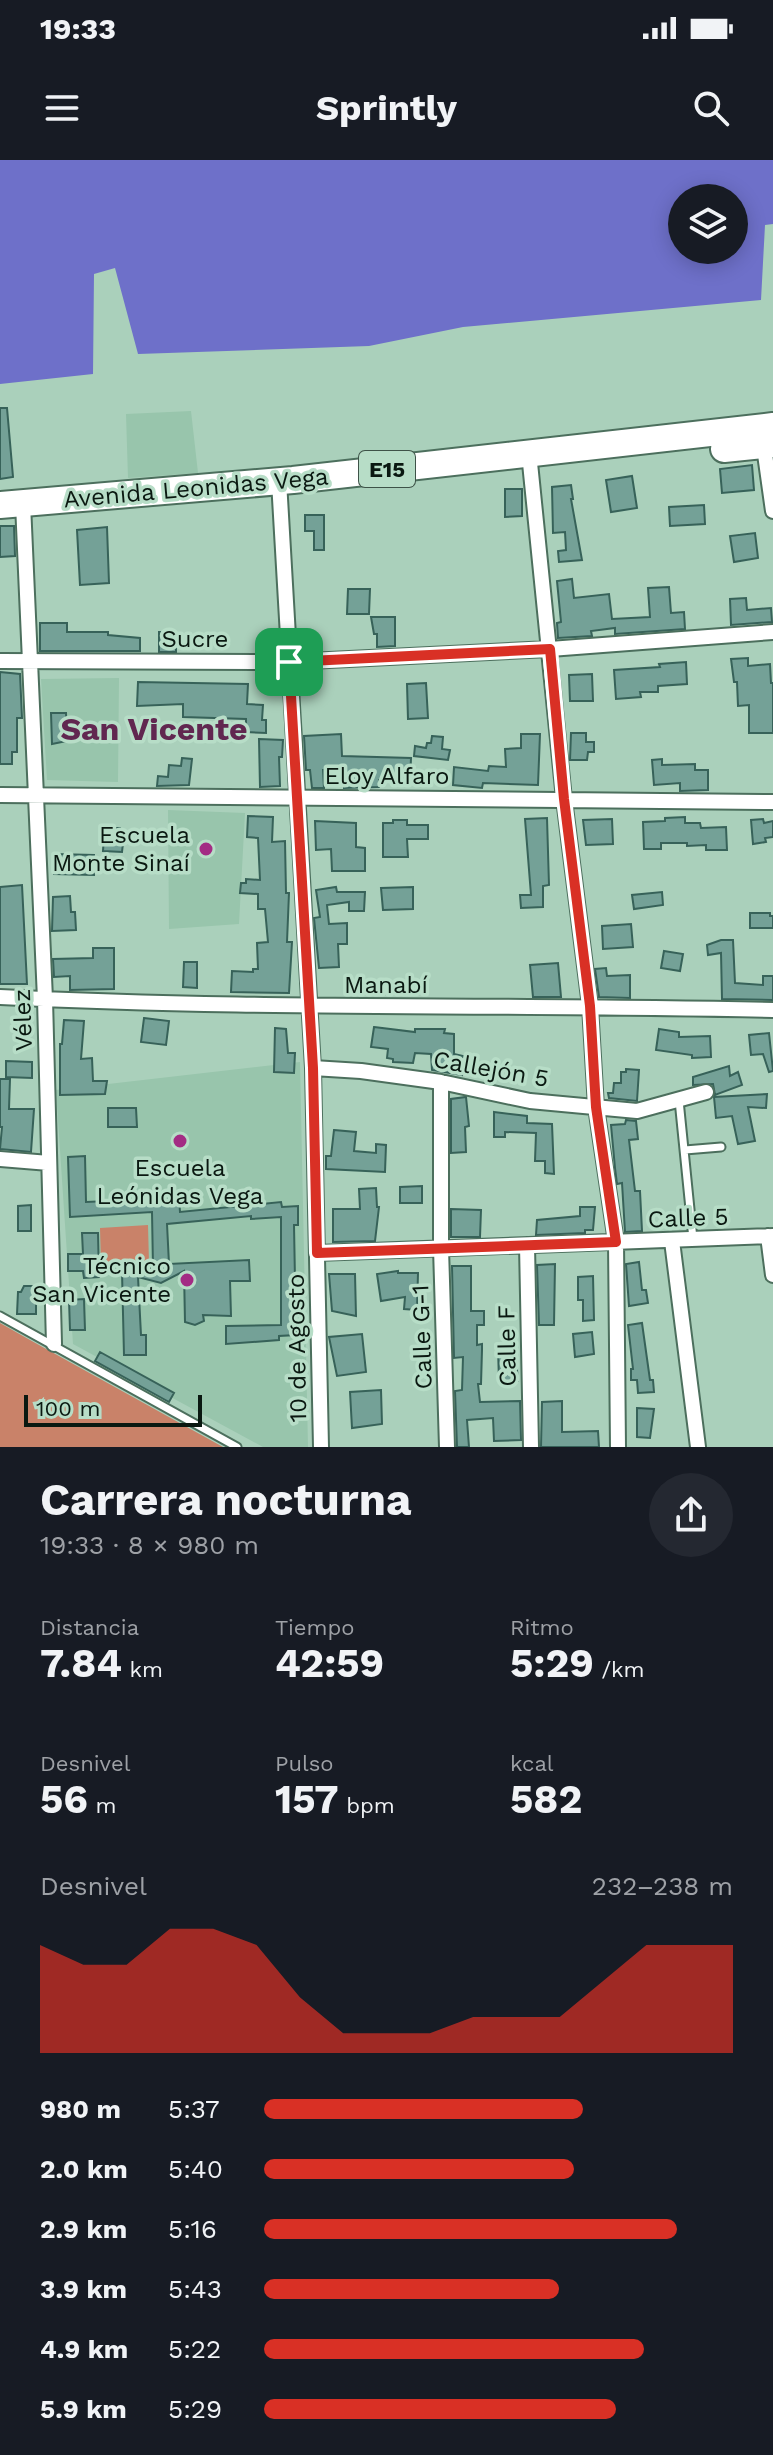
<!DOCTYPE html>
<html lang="es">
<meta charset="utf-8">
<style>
body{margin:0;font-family:"Work Sans",sans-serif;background:#242831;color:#f1f3f6;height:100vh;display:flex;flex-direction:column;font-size:30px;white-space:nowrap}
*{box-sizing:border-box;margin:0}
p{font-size:26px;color:#9ea1a6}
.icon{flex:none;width:44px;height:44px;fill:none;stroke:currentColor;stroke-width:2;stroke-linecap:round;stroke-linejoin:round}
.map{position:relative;height:1287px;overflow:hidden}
.details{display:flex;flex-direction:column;background:#171b24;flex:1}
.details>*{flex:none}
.controls{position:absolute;left:668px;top:24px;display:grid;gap:16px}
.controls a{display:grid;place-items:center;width:80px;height:80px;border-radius:50%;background:#171b24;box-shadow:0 4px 20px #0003;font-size:40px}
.scale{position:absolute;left:24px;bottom:20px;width:178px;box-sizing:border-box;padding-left:8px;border:4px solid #0a1811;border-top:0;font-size:22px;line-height:28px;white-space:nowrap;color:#0a1811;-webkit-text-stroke:6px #b7ddc7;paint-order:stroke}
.pin{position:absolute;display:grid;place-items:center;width:68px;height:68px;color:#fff;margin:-34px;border-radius:16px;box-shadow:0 4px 12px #0006}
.round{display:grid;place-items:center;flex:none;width:84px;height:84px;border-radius:42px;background:#242831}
.summary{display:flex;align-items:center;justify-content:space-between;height:136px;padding:0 40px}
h1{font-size:44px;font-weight:700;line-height:60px}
.metrics{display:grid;grid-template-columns:repeat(3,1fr);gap:12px;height:136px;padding:8px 40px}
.metrics div{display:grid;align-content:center}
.metrics b{font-size:40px;font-weight:700}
.metrics small{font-size:22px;font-weight:400}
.metrics p{font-size:22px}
.chart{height:224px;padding:16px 40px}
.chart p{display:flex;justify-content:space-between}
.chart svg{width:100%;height:144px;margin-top:8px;fill:#d93025;opacity:.7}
ul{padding:0 40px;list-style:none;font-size:26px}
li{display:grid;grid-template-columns:128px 96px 1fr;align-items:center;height:60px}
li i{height:20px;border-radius:10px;background:#d93025}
.status{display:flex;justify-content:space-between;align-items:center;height:56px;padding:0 40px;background:#171b24;direction:ltr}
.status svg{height:22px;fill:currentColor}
header{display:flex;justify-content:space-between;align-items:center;height:104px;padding:0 40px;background:#171b24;font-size:36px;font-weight:700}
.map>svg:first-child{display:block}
.built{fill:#98c5ac}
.green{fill:#c98269}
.water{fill:#6e70c9;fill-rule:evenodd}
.building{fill:#74a197;stroke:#376259;stroke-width:2}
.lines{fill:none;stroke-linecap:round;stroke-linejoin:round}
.lane-casing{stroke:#4c6f5d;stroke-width:11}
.street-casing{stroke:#4c6f5d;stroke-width:18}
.highway-casing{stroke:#4c6f5d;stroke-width:30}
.lane{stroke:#fff;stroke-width:7}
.street{stroke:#fff;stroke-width:14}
.highway{stroke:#fff;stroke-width:26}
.route-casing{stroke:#fff;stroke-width:16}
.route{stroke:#d93025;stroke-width:10}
.poi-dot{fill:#a32c84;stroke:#b7ddc7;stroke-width:3}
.labels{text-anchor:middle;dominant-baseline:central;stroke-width:7;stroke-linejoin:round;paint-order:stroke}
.shield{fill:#b7ddc7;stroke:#3e5348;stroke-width:2}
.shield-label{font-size:22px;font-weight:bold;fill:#0a1811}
.street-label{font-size:24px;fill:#0a1811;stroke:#b7ddc7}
.poi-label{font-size:24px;fill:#0a1811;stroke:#b7ddc7;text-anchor:end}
.district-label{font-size:32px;font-weight:bold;fill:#612750;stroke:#b7ddc7}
</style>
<div class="status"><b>19:33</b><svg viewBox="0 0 49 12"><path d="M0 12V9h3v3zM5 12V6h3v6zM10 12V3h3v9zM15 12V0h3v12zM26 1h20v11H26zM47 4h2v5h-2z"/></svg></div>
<header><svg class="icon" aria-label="menu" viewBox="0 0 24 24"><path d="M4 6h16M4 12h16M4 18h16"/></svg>Sprintly<svg class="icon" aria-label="search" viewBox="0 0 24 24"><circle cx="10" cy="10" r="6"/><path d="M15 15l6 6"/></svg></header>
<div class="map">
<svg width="773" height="1287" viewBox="0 0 773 1287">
<rect width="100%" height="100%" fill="#aad0bb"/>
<path class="built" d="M191 251 198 313 128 318 126 254Z
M119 518 118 622 47 620 41 519Z
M168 650 245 653 239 764 169 769Z
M300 902 308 1287H263L73 1184 56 930Z"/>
<path class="green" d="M148 1065 149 1103 101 1104 100 1068Z
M0 1163 30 1180 223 1287H0Z"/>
<path class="water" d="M0 0H773V64L765 65 761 140 463 167 369 186 138 194 115 108 94 114 93 214 0 224ZM682 38H734V90H682Z"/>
<path class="building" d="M0 248H7L13 317 0 319Z
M752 305 754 330 722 333 720 309Z
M632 316 637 348 611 352 606 320Z
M571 325 573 339H571L582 400 559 402 558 391 566 390 565 372 553 373 552 327Z
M505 329H522V356L505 357Z
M704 345 705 364 670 366 669 347Z
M305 355H324V390H314V371H305Z
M0 366H14L15 396 0 397Z
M107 367 109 423 80 425 77 370Z
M755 373 758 398 734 402 730 376Z
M572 419 574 438 609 434 612 459 650 457 648 428 669 427 671 453 684 452 685 469 615 474V468L591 471 592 476 558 478 557 463 561 462 557 421Z
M348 429H370L369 454H347Z
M746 438 747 450 771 448 772 462 731 465 730 439Z
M371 457H395V486L377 487V474H374Z
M40 463H67V472H108V475L140 478V491H40Z
M159 472H176V492H159Z
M748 498V506L770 504 771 523H773V573H749V545L738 546 737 522H734L731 499Z
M686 502 687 524 658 526V532H640L641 537 616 539 614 510 660 507 659 504Z
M0 512 20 514 22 558H17V592H12V604H0Z
M592 514 593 541H570L569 515Z
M138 522 248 524 247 544 263 545 262 560H266V573L246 572V559L183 557V544L137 546Z
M426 523 428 558 408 559 407 524Z
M51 553H66L67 581 52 584Z
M571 573H586V582H594V592H588L587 600H570Z
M341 574 342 596 411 598 410 622 379 620V627L344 628V609L323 610 324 628H312L310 610H306L304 576Z
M521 574H540L538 625 483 623 482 628 453 625 454 607 488 611 489 606 506 607 505 589 521 588Z
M432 576 443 577 442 589 450 590 448 600 414 596 415 586 426 588 427 583H431Z
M259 579 283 580 282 597H279L280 626 260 627Z
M182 598 192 599 189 625 157 626 158 616 168 617 169 605 181 606Z
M662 599V605L695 604V610H708V630L680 631V623L654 625 652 600Z
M248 656 273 657 272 682 285 681 286 733H289L287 782H292L289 833 231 832 232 811 253 812V809H258L257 783 268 782 265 749H258V734L240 733 241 723H246V719L260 720 258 678 247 677Z
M685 657V663H700L701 668 726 667 727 690H706V685L687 686V683H661V689H644L643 662 665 661V658Z
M547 658 549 725 543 726V747L521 748 520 735H531L525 659Z
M612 659 613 684 586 685 583 660Z
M763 659 764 663 773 661V677L765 678 766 682 753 684 751 660Z
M393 660H407V665H428V679H407L408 697H383V663H393Z
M315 661 356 663V687L365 688V711H332L331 689 316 690Z
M107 668H120L119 683H123L122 692 103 691 104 675 107 676Z
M54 694 94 695V715L54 714Z
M22 725 27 824H0V727Z
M336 727 337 732H365L364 751H349V742L327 745 329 764 347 763V784H338L339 807 319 808 314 758 320 757 316 730Z
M413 727V749L383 750 381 728Z
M662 732 663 745 634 749 632 735Z
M70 736 71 752H75L76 770 52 771 53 737Z
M750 753H770V756H773V768H750Z
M631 764 633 787 603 789 602 766Z
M721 780H733L735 823 763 825V816H773V840L722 839 721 793 708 795 707 785Z
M93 788H114V829L70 830V816L54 817 53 799 93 798Z
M664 791 683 794 680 811 661 808Z
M184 802H197V828L183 827Z
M558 803 561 837H533L530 805Z
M606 808 607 816 630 815V838L599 837 595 809Z
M144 858 169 861 166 885 141 882Z
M64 860 84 861 81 899 92 898 93 921H107L105 934 60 935V884H62Z
M374 867 415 872V869H445L444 873 454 874V894L463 896 462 915 432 910 431 894 415 893 413 903 393 902V899L387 898 388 889 371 887Z
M275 868 286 869 288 893H295L294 913 274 912Z
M659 869 679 872V877L710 876 711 897 692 898V895L656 890Z
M769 873 773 911 769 912 763 894 751 895 749 875Z
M6 901 32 902V918L6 917Z
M729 906 730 916 738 912 742 925 715 935 713 924 693 925V917Z
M626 909 639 910 637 941 609 938 608 933H613L614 923H621V912H626Z
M0 919H10L9 949H34L31 992 0 989 2 967H0Z
M767 934 766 948 748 947 755 981 738 984 732 956 716 958 714 937Z
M466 937 469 966 465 967 466 992 451 993V939Z
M108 948H136L137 967H108Z
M494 952 527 956V963L552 964 554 1014 545 1013V1001H535L536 973 505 972V977H494Z
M626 960 636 961 638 979 629 980 635 1031H640L642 1071 625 1072 622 1023 617 1024 615 1008 611 965 625 964Z
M334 970 356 972 354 991 376 993V984L386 985 385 1012 326 1009V996H331Z
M85 996 86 1042 179 1038 180 1052 281 1042 282 1047 298 1046V1065H294L296 1175 279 1176V1180L226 1184V1166L281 1165V1057L251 1059V1056L167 1064 169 1104 249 1100 250 1121H230L231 1156 203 1155 204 1161 195 1165 185 1162 184 1111 161 1123 138 1117 141 1175H146V1195H124L122 1112 118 1109 153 1108 152 1052 70 1057 68 997Z
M422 1026V1043H400V1027Z
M376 1028 377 1047H379L375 1081 333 1082V1049H360L359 1029Z
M31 1045V1071H18V1046Z
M580 1047H595L593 1070H585V1073L536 1075 537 1060 580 1056Z
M451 1049 481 1050 480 1077H451Z
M82 1073H98L99 1117 84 1118 83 1111H68V1094H83Z
M639 1102 642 1130H646L648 1143 629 1146 626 1104Z
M555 1104 554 1165H539L537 1105Z
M452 1106H471V1151H484V1165H477V1185L482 1184V1190L481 1224H478L480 1242 520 1241 521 1280 494 1281 493 1258 467 1260 469 1287H457L455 1231 462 1230 463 1197 454 1198Z
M398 1111V1113H418L417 1150 404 1149 405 1137 381 1141 377 1114Z
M329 1114H355L356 1156 332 1151Z
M593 1116 594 1160 583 1161V1140H578V1117Z
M24 1126H36V1154H17L18 1132H21Z
M84 1139 85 1170H70L69 1140Z
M642 1163 650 1220H653L654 1232 638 1233 637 1220H631V1209H633L628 1165Z
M592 1172 594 1194 575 1197 573 1174Z
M362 1174 366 1212 337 1216 329 1177Z
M498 1188H515L518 1221H499Z
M100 1192 174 1233 169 1242 95 1201Z
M381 1230 382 1264 352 1268 350 1232Z
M562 1241V1272L598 1271 599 1287H541L542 1242Z
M637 1248 654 1249 650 1278 637 1277Z"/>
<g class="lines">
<g class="lane-casing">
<path id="lane" d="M679 940 693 1079
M685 990 721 987
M0 1156 237 1287"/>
</g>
<g class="street-casing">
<path id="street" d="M763 280 773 351
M529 293 564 639 590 846 596 947 616 1082 618 1287
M279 321 313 908 321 1287
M23 344 45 839 54 1184
M0 501 289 502 550 489 773 472
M0 635 773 642
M0 837C258 850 515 844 773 850
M313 908 361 911 441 922 530 941 637 951 706 932
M441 922V1088L447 1287
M0 999 49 1003
M768 1076 773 1115
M672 1081 698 1287
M527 1085 531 1287
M317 1093 773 1076"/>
</g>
<g class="highway-casing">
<path id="highway" d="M724 289 773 284
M0 345 293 320 773 266"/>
</g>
<use href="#lane" class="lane"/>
<use href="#street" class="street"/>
<use href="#highway" class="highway"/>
</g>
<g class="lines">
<g class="route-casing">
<path id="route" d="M550 489 564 639 590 846 596 947 616 1082 317 1093 313 908 289 502Z"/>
</g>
<use href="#route" class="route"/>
</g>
<g class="poi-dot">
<circle cx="206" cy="689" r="8"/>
<circle cx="180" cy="981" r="8"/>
<circle cx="187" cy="1120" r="8"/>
</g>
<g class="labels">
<rect class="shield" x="359" y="291" width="56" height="36" rx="6"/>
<g class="shield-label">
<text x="387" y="309">E15</text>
</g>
<g class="street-label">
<text transform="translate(196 328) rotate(-5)">Avenida Leonidas Vega</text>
<text x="195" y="479">Sucre</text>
<text x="387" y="616">Eloy Alfaro</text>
<text x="386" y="825">Manabí</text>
<text transform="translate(23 860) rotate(-92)">Vélez</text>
<text transform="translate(491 909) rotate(10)">Callejón 5</text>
<text transform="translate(688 1058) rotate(-2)">Calle 5</text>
<text transform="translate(422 1177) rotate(-92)">Calle G-1</text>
<text transform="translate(507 1186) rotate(-91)">Calle F</text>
<text transform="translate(297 1188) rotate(-91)">10 de Agosto</text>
</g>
<g class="poi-label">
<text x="190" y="675">Escuela<tspan x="190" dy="28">Monte Sinaí</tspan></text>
<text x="180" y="1008" text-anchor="middle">Escuela<tspan x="180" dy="28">Leónidas Vega</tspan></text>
<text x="171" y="1106">Técnico<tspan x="171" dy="28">San Vicente</tspan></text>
</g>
<g class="district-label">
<text x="154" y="569">San Vicente</text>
</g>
</g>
</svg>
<div class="controls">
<a><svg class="icon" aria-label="layers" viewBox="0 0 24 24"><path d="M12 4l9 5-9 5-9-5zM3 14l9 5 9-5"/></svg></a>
</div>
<div class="scale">100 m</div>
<div class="pin" style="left:289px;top:502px;background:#1e9e55"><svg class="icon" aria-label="arrive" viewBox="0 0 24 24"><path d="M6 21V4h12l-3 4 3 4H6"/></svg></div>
</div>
<section class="details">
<div class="summary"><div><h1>Carrera nocturna</h1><p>19:33 · 8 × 980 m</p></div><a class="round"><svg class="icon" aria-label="share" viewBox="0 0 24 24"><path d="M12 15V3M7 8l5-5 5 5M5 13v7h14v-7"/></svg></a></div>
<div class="metrics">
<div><p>Distancia</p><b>7.84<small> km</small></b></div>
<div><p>Tiempo</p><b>42:59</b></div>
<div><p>Ritmo</p><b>5:29<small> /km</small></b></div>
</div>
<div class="metrics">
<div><p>Desnivel</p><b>56<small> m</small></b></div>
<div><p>Pulso</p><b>157<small> bpm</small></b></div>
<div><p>kcal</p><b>582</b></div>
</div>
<div class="chart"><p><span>Desnivel</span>232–238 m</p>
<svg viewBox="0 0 160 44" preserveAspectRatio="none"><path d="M0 44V11L10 17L20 17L30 6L40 6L50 11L60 27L70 38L80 38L90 38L100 33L110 33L120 33L130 22L140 11L150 11L160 11V44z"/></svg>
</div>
<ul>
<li><b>980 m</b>5:37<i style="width:68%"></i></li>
<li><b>2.0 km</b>5:40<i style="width:66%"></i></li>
<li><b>2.9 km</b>5:16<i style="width:88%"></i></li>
<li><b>3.9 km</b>5:43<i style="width:63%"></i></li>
<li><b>4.9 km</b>5:22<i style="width:81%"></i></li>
<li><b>5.9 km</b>5:29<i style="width:75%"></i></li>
</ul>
</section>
